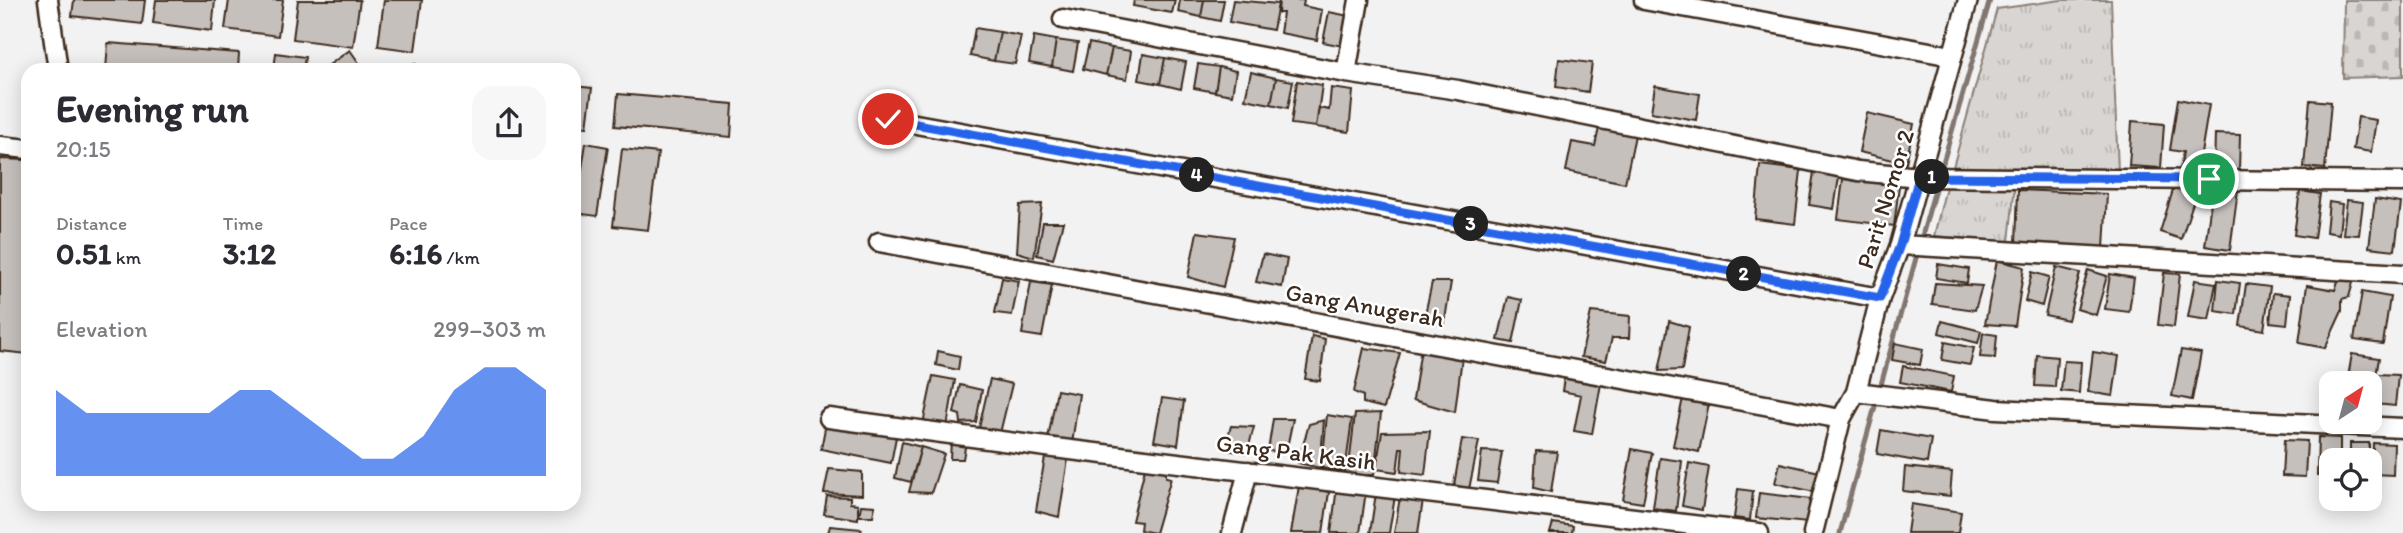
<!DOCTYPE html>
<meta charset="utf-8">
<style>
body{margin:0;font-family:Itim,sans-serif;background:#f7f7f7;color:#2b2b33;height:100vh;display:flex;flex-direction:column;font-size:26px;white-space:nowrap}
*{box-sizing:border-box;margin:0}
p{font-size:23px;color:#7c7c81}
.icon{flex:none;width:38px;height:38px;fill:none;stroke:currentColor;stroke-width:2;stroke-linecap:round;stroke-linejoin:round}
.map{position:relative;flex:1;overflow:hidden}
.sheet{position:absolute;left:21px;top:63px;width:560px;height:448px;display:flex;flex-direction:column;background:#fff;border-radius:21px;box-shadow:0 4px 18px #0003}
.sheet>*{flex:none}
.needle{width:46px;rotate:36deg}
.controls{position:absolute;left:2319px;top:371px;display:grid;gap:14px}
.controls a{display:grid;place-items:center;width:63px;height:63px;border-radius:14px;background:#fff;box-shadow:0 4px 18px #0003;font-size:35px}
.pin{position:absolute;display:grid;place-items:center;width:60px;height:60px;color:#fff;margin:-30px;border:4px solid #fff;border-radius:50%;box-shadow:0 2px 7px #0007}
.km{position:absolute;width:35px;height:35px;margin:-18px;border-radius:50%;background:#222;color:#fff;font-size:19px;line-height:35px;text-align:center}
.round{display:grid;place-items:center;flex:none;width:74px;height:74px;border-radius:21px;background:#f7f7f7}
.headline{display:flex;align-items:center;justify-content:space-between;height:119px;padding:0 35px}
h1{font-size:38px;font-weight:800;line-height:52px}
.figures{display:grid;grid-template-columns:repeat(3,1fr);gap:10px;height:119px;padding:7px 35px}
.figures div{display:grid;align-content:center}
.figures b{font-size:30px;font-weight:800}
.figures small{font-size:19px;font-weight:400}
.figures p{font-size:19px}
.chart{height:196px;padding:14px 35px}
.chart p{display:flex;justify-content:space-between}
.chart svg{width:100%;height:126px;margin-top:7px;fill:#2563eb;opacity:.7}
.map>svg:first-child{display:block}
.grass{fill:url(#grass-tufts);stroke:#8a8078;stroke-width:2}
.cemetery{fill:url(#cemetery-stones);stroke:#8a8078;stroke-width:2}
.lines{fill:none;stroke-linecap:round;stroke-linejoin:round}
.stream{stroke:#827770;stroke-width:5}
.building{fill:#c6c0bd;stroke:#3b2a1e;stroke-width:2}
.minor-casing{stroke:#3b2a1e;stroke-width:23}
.minor{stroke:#fff;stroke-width:18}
.route-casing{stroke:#fff;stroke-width:14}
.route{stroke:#2563eb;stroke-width:9}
.labels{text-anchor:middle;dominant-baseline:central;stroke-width:5;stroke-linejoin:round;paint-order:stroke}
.street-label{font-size:24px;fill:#3b2a1e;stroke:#fff}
</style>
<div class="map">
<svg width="2403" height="533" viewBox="0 0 2403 533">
<defs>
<pattern id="grass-tufts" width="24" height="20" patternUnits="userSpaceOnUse" patternTransform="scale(1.75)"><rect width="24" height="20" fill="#d8d5d2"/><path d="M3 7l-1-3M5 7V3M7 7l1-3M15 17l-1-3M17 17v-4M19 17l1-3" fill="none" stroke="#bab7b4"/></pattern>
<pattern id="cemetery-stones" width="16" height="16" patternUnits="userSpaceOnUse" patternTransform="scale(1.75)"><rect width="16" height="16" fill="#d8d5d2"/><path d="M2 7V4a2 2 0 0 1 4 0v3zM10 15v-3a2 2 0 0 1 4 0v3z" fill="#bab7b4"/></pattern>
</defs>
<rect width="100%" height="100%" fill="#f3f2f2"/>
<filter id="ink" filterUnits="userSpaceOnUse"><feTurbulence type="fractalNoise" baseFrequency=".0143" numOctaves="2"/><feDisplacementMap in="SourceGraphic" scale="14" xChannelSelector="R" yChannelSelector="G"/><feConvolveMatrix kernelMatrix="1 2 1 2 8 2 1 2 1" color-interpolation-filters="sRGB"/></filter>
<g filter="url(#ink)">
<path class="grass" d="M2061 0H2111L2118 171 1953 167 1997 9Z
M2015 184 2009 242 1934 236 1946 187Z"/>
<path class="cemetery" d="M2344 0H2403V76L2343 78Z"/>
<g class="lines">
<path class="stream" d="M1940 173 1990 0
M1840 533 1937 182"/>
</g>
<path class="building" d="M74 0H145L142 24 72 16Z
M156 0H215L212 31 153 23Z
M229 0H283L278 36 225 29Z
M298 0H360L353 47 293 39Z
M384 0H422L415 51 378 46Z
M1134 0H1175L1172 13 1133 6Z
M1180 0H1204L1201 17 1178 12Z
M1204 0H1224L1220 21 1201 17Z
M1233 0 1278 4 1273 30 1229 22Z
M1279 0H1304L1303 6 1322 10 1317 40 1280 33 1283 13H1278Z
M1329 12 1349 16 1343 46 1323 42Z
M975 28 1000 32 994 61 970 56Z
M1000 32 1021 36 1015 64 994 61Z
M1034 36 1056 40 1052 67 1029 63Z
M1056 40 1078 43 1073 71 1052 67Z
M108 43 239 53 238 70H106Z
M1089 43 1112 48 1106 75 1083 69Z
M1112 48 1131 51 1127 79 1106 75Z
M350 50 364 70H322Z
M276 53 305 57 303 70H274Z
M1143 54 1165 58 1160 84 1139 80Z
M1165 58 1186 62 1181 89 1160 84Z
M1559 59 1592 63 1588 92 1556 87Z
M416 64V70H383L382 65Z
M1198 64 1219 67 1215 92 1194 88Z
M1219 67 1236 71 1232 95 1215 92Z
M1251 72 1276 78 1271 104 1245 99Z
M1276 78 1293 81 1288 108 1271 104Z
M1297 81 1322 85 1316 127 1291 124Z
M574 86 592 88 587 127 574 125Z
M1655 86 1700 94 1696 120 1651 112Z
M1331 88 1353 91 1349 132 1316 127 1319 108 1329 110Z
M618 94 733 104 731 137 615 126Z
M2178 99 2209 105 2198 172 2180 169 2183 152 2170 150Z
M2310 100 2331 102 2325 169 2304 167Z
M1867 113 1914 124 1906 163 1859 152Z
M2358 117 2376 120 2371 152 2353 149Z
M2132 121 2164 124 2161 168 2129 166Z
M1599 128 1635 135 1625 183 1566 171 1572 142 1595 146Z
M2215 134 2240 135 2239 170H2214Z
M586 143 608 147 597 216 575 213Z
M622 149 658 153 648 230 613 226Z
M0 159 28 160V354L0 351Z
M1760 165 1801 170 1795 224 1755 219Z
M1814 172 1839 177 1834 209 1809 205Z
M1843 179 1899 186 1894 226 1838 219Z
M2174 187 2196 194 2181 239 2160 232Z
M2213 187 2238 190 2230 250 2205 246Z
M2018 190 2107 194 2104 248 2016 243Z
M2300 191 2320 194 2314 238 2294 235Z
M2375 199 2401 203 2395 250 2369 247Z
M2347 200 2363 202 2359 235 2343 234Z
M2329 202 2342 204 2339 234 2326 232Z
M1042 204 1034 257 1017 252 1020 205Z
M1043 222H1063L1053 259 1037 255Z
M1197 232 1234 237 1223 287 1188 277Z
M1263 254 1287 259 1282 287 1256 282Z
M1997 260 2024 267 2015 326 1985 324Z
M1938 264 1969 269 1967 283 1936 278Z
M2056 267 2080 273 2068 320 2045 315Z
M2088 270 2107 276 2096 315 2077 309Z
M2032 272 2049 277 2042 306 2025 301Z
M2164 273 2180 274 2174 327 2158 325Z
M2110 274 2134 278 2129 312 2105 309Z
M2340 275 2354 279 2349 297 2342 299V311L2325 348 2299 343 2307 285 2335 290Z
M1002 278 1019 281 1012 315 995 313Z
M2195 280 2216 283 2209 320 2188 317Z
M2218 280 2240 283 2236 314 2215 311Z
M1031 282 1052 285 1042 337 1022 334Z
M1432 282H1451L1444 326 1424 319Z
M1935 283 1982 286 1975 310 1932 304Z
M2246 284 2270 287 2264 330 2240 326Z
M2362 292 2390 297 2383 344 2354 340Z
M2273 293 2290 295 2287 324 2270 322Z
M1508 297 1522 300 1513 343 1498 340Z
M1591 312 1630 316 1629 338H1612L1606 361 1581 357Z
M1669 321 1689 327 1682 370 1659 371Z
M1942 321 1981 331 1978 343 1939 333Z
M1983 333 1997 335 1995 358 1980 357Z
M1312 336 1325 339 1320 381 1305 379Z
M1945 342 1974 348 1970 365 1942 360Z
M1895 343 1923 349 1920 365 1892 360Z
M1364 348 1400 353 1384 408 1363 403V396L1354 392Z
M1421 348 1462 357 1455 412 1413 400Z
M2181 350 2201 353 2192 400 2172 396Z
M938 351 960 356 958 370 936 365Z
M2093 352 2119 356 2113 396 2088 392Z
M2352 354 2379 358 2372 401 2370 383H2347Z
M2037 355 2057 357 2055 387 2035 386Z
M2064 361 2081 362 2079 393 2061 391Z
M1903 366 1954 376 1951 392 1900 382Z
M1565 371 1602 378 1592 434 1574 431 1581 395 1562 391Z
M2377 374 2398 375 2395 406 2375 404Z
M933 376 955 380 947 427 923 424Z
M990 379 1012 384 1000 433 979 428Z
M960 385 982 390 976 422 961 423 960 415 954 413Z
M1057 390 1079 394 1072 444 1048 439Z
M1162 398 1184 401 1178 445 1154 441Z
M1683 398 1709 403 1699 452 1673 446Z
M1381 413 1374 475H1348L1355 414Z
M1327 415 1352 419 1345 472 1322 468Z
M1273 419H1293L1286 452 1268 451Z
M1324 420 1320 468 1298 463 1309 424Z
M826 423 896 437 891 463 821 449Z
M1231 426 1254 427 1247 453 1224 450Z
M1881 430 1931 439 1927 463 1877 454Z
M1430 431 1425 475 1401 472 1403 448H1400L1397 472 1376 469 1382 432Z
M2318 437 2340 438V460H2331V476L2317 475Z
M1462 439 1479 441 1469 489 1454 485Z
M2284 440 2307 441 2305 477 2282 476Z
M951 441 966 442 963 459H950Z
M902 442 921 447 911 482 895 478Z
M2350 443H2369V460H2350Z
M2373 443 2394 444 2393 475 2372 474Z
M921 447 944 454 931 493 909 492Z
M1632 449 1652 453 1643 503 1623 500Z
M1482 451 1502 452 1497 483 1478 481Z
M1536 451 1557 452 1551 492 1534 488Z
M1045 457 1068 459 1059 517 1036 511Z
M1660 458 1682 461 1676 511 1653 508Z
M1689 463 1709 467 1702 510 1682 506Z
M1780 463 1824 473 1819 493 1775 483Z
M1905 467 1952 472 1950 496 1903 491Z
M1145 468 1166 469V477L1171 478 1155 533 1140 530 1141 522 1132 521Z
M829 469 862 472V495L824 493Z
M1299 486 1329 492 1323 533H1291Z
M1337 487 1366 491 1360 533H1331Z
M1738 489 1753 491 1750 520 1734 518Z
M1376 493 1395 496 1389 533H1370Z
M1759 493 1810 499 1808 523 1756 518Z
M827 496 850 497V503L858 504V519L824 514Z
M1400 497 1423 500 1418 533H1394Z
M1911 504 1961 512 1958 533H1907Z
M861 505 875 506 873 516H859Z
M1553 523 1573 526 1572 533H1550Z
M830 526 862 529 860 533H828Z"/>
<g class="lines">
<g class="minor-casing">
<path id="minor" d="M48 0 58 70
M1644 0 1952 56
M1063 19 1346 73 1458 90 1858 171 1919 177 2403 182
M1346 73 1359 0
M888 119 1880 298
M0 146 28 149
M879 242 1841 419
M1900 245 2403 274
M1856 392 1996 409 2403 428
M829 418 1054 448 1759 533
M1232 533 1248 471
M1813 533 1841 419 1856 392 1880 298 1900 245 1968 0"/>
</g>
<use href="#minor" class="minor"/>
</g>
</g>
<g class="lines" filter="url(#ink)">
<g class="route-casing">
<path id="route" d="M888 119 1880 298 1900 245 1919 177 2209 179"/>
</g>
<use href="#route" class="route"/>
</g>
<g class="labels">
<g class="street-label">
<text transform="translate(1885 199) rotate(-73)">Parit Nomor 2</text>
<text transform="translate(1365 305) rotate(10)">Gang Anugerah</text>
<text transform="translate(1296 452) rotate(7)">Gang Pak Kasih</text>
</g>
</g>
</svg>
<div class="controls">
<a><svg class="needle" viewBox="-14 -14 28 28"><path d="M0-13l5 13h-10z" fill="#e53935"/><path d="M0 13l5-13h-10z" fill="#7c7c81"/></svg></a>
<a><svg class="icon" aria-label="locate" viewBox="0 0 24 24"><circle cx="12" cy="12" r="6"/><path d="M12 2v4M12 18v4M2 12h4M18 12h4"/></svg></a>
</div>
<div class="pin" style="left:2209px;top:179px;background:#1e9e55"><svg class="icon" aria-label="arrive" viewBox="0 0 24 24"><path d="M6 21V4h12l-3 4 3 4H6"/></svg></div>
<div class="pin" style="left:888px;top:119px;background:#d93025"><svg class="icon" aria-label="check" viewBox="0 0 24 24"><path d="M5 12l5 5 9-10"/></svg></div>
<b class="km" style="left:1932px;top:177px">1</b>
<b class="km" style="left:1744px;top:274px">2</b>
<b class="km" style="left:1471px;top:224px">3</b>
<b class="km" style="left:1197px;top:175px">4</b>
<section class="sheet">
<div class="headline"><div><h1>Evening run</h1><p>20:15</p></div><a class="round"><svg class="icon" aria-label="share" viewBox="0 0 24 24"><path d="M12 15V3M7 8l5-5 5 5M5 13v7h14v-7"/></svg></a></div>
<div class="figures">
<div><p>Distance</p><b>0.51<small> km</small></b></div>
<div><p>Time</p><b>3:12</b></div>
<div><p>Pace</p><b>6:16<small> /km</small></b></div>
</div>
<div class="chart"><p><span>Elevation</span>299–303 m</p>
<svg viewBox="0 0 160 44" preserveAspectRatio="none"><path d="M0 44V14L10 22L20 22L30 22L40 22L50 22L60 14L70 14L80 22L90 30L100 38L110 38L120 30L130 14L140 6L150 6L160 14V44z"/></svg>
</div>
</section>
</div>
